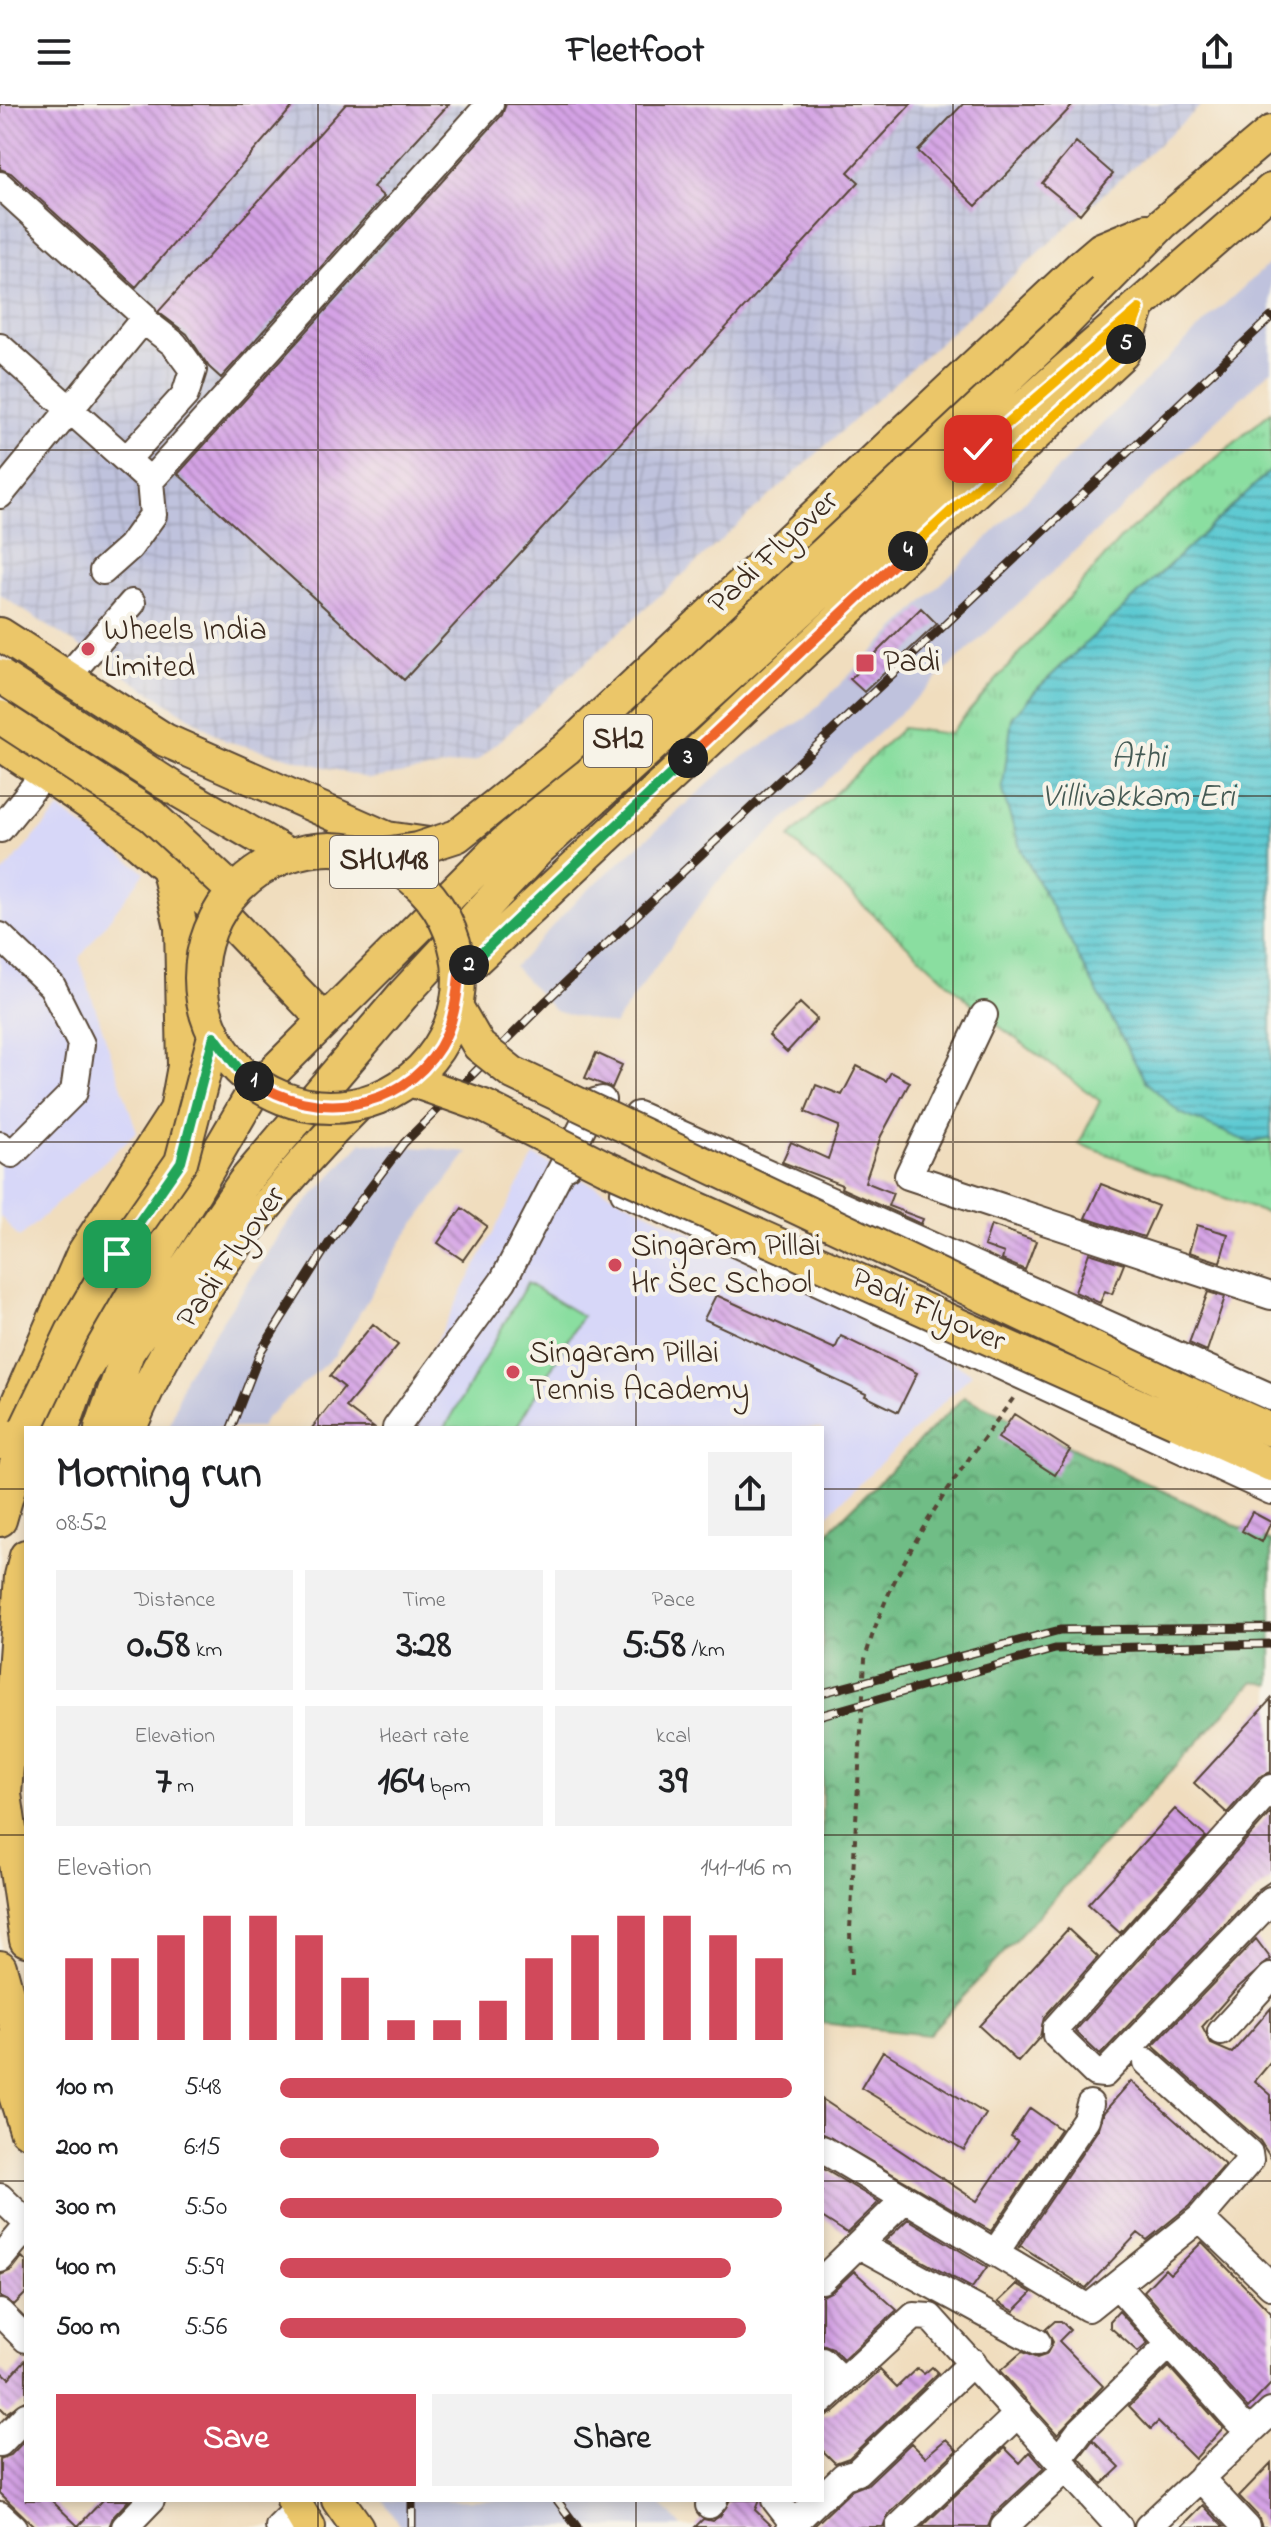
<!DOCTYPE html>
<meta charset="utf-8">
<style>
body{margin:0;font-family:"Indie Flower",sans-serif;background:#f2f2f2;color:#202124;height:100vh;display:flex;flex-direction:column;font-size:30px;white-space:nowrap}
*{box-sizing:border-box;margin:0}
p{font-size:26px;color:#757577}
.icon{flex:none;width:44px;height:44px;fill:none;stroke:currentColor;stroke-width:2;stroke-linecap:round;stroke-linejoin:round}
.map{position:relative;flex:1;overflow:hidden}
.sheet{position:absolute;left:24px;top:1322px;width:800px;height:1076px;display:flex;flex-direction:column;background:#fff;border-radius:0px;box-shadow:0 4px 12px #0003}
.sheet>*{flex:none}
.pin{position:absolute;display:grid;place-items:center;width:68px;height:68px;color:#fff;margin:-34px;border-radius:16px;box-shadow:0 4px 12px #0006}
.km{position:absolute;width:40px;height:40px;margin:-20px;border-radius:50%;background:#222;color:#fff;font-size:22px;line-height:40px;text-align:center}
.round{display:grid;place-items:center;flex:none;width:84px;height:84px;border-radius:0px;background:#f2f2f2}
.overview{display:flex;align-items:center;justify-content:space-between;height:136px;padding:0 32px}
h1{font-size:44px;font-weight:800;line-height:60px}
.metrics{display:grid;grid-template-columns:repeat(3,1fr);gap:12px;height:136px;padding:8px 32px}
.metrics div{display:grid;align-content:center;border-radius:0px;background:#f2f2f2;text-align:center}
.metrics b{font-size:40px;font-weight:800}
.metrics small{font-size:22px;font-weight:400}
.metrics p{font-size:22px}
.chart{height:224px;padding:16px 32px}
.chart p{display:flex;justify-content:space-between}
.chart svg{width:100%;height:144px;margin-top:8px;stroke:#d1495b;stroke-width:6}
.cta{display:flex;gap:16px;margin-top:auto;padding:16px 32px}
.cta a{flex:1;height:92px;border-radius:0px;background:#d1495b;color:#fff;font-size:32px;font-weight:800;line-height:92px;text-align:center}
.cta a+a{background:#f2f2f2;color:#202124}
ul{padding:0 32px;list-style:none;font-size:26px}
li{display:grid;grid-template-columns:128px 96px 1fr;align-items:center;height:60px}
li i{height:20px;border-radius:10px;background:#d1495b}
header{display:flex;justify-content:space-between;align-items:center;height:104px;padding:0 32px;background:#fff;font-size:36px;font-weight:800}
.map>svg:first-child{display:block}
.built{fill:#d7d7f8}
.industrial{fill:url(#industrial-grid)}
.railway{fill:#bfc2dd}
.forest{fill:url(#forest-crowns);stroke:#557452;stroke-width:2}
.park{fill:url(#park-tufts);stroke:#62845f;stroke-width:2}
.pitch{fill:#8adea0;stroke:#62845f;stroke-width:2}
.water{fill:url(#water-rules);stroke:#4c7a78;stroke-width:2}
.building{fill:url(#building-back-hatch)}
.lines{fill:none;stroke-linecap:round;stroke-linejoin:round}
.minor-casing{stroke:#564536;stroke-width:30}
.major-casing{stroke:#564536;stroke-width:36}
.path{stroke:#564536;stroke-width:4;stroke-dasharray:6 6;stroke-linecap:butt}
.minor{stroke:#fff;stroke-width:26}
.major{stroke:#ebc669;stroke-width:32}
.rail-casing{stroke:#3b2a1e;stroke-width:9}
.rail{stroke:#f7f3e8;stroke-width:6;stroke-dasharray:18;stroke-linecap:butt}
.major-bridge-casing{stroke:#564536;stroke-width:36;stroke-linecap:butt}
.major-bridge{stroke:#ebc669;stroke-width:32}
.split-1-casing{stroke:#fff;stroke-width:16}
.split-2-casing{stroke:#fff;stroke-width:16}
.split-3-casing{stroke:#fff;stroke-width:16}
.split-4-casing{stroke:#fff;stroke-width:16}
.split-5-casing{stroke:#fff;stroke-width:16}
.split-6-casing{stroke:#fff;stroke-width:16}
.split-1{stroke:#22a559;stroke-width:10}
.split-2{stroke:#f0652b;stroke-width:10}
.split-3{stroke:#22a559;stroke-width:10}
.split-4{stroke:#f0652b;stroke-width:10}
.split-5{stroke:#f5b400;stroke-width:10}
.split-6{stroke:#f5b400;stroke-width:10}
.grid{fill:none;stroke:#3b2a1e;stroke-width:2;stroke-opacity:0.55}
.poi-dot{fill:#d1495b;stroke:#f7f3e8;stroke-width:3}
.labels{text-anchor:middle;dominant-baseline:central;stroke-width:8;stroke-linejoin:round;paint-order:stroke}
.shield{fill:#f7f3e8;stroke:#73665b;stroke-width:2}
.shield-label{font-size:30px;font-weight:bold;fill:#3b2a1e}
.street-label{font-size:32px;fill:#3b2a1e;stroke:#f7f3e8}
.poi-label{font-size:32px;fill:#3b2a1e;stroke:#f7f3e8;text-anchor:start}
.water-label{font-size:34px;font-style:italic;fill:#455a54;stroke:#f7f3e8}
</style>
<header><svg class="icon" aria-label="menu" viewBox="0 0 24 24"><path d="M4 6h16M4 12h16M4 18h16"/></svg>Fleetfoot<svg class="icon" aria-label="share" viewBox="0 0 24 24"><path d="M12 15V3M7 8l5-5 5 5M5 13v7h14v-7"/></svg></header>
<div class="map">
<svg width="1271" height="2423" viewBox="0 0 1271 2423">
<defs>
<pattern id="industrial-grid" width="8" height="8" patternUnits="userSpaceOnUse" patternTransform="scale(2)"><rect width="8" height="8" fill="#bfc2dd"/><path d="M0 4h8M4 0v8" fill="none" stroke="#a5a7bd"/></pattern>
<pattern id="forest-crowns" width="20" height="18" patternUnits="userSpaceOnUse" patternTransform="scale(2)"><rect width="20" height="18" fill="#6fbd86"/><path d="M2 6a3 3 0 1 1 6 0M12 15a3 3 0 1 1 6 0" fill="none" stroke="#5c9a6d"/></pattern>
<pattern id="park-tufts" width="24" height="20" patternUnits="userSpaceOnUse" patternTransform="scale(2)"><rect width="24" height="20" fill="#8adea0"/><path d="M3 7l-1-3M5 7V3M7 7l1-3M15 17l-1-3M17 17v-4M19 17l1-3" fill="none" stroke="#78bf89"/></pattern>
<pattern id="water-rules" width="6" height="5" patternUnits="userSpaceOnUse" patternTransform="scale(2)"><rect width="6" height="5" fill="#5cc9d2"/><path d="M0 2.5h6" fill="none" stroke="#4da3aa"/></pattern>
<pattern id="building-back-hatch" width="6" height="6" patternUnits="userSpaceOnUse" patternTransform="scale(2)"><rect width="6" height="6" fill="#d4a2e5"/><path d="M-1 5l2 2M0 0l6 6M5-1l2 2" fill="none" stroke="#ad84b9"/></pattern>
</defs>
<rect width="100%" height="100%" fill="#f7f3e8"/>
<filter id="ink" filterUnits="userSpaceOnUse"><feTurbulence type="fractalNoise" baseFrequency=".0125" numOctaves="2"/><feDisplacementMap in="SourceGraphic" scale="16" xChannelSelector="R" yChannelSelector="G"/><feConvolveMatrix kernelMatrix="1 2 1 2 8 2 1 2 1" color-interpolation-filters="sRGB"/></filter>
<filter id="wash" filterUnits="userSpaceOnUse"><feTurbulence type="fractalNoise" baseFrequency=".006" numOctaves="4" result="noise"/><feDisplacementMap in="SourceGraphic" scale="32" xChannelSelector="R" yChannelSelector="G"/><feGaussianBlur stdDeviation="1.8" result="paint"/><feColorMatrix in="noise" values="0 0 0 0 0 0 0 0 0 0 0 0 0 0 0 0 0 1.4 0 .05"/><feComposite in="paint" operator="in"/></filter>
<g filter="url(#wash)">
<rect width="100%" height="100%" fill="#f0ddbe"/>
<path class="built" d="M59 705 145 768 79 855 137 1028 19 1134 0 1112V772Z
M534 1052 959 1261 972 1270 822 1416V1324H390Z"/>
<path class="industrial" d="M0 0H1203L477 657 370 675 226 637 0 491Z"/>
<path class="railway" d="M1271 158V266L716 779 614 921 555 907 514 863 578 795 730 661 806 614 1205 218Z
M362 1038 468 1048 402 1137 335 1251 265 1315 261 1324H169L185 1272 288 1119Z
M383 2396H658L682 2423H401Z"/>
<path class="forest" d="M964 1293 1271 1438V1581L1254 1577 928 1931 822 1919V1434Z"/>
<path class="park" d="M1271 308V366L1038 584 1012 614 1250 1039 1271 1034V1111L1079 1040 1100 997 984 911 789 734 902 624 949 630 1121 434Z"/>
<path class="pitch" d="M527 1179 582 1212 516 1324H445Z"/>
<path class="water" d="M1271 366V1034L1250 1039 1180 1009 1145 977 1021 746 1002 687 1012 614 1038 584Z"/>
<g id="blocks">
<path class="building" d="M0 0H295L136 183 11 69 0 65Z
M346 0H449L373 83 384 93 221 274 209 263 187 230 158 208Z
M506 0H911L848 68 859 78 404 576 178 370 502 11Z
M963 0H1074L976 102 918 47Z
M1076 38 1113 70 1080 110 1042 79Z
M921 504 937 520 864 588 850 575Z
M800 899 817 915 787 948 769 932Z
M596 949 622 961 612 984 585 974Z
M857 962 886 977 891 968 910 978 881 1032 865 1078 893 1089 888 1102 923 1115 921 1120 841 1084 842 1081 782 1058 791 1038 828 1055 839 1022 805 1008 816 981 842 991Z
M1101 1080 1158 1102 1144 1133 1085 1114Z
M462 1104 487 1122 463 1156 438 1139Z
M991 1121 1036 1137 1025 1166 1002 1156 1004 1149 984 1142Z
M1197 1121 1228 1130 1220 1158 1189 1148Z
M1089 1149 1124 1160 1112 1190 1105 1187 1100 1199 1075 1188Z
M1208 1188 1225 1193 1207 1247 1189 1239Z
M716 1191 835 1245 841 1232 917 1269 898 1308 865 1292 866 1290 704 1215Z
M373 1220 398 1241 346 1303 374 1324H312L344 1283 330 1272Z
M1014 1310 1070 1346 1055 1371 998 1334Z
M1252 1408 1271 1418 1262 1438 1242 1427Z
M1271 1595V1668L1259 1673 1227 1709 1194 1679Z
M1175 1705 1206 1733 1120 1829 1088 1800Z
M1271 1708V1777L1259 1785 1100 1951 1075 1927Z
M1068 1825 1098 1853 1044 1913 1040 1933 1018 1958 979 1922Z
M1256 1835 1271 1855 1235 1886 1202 1923 1211 1940 1232 1949 1271 1904V1958L1255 1977 1271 1991V2054L1260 2037 1153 1942Z
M883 1947 986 2010 964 2046 861 1984Z
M1131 1977 1225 2061 1189 2102 1147 2136 1138 2129 1086 2184 1021 2142 1018 2144 1099 2024 1104 2008Z
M822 1995 977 2097 1018 2037 1011 2032 1030 2004 1060 2025 991 2127 822 2029Z
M822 2064 879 2098 847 2129 822 2113Z
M908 2115 987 2163 972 2184 885 2137Z
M1202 2138 1271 2209V2280L1248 2304 1144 2187 1165 2165 1170 2170Z
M22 2153 26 2157V2189L14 2201 0 2193V2171L12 2166Z
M854 2167 897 2206 843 2256 833 2245 822 2241V2192L833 2187Z
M1017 2180 1032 2189 1014 2207 998 2198Z
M1119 2207 1148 2239 1138 2248 1110 2223V2217Z
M1055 2217H1061L1070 2226 1059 2237 1103 2282 1057 2330 1000 2267 1022 2248 1037 2254 1046 2251 1053 2238 1046 2225Z
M26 2255V2296L6 2309 0 2303V2266L9 2274Z
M932 2263 938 2269 849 2354 835 2359 822 2346V2313L833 2309 880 2266 897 2283 917 2264 924 2270Z
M1169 2263 1223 2324 1195 2355 1158 2318 1151 2325 1129 2302Z
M26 2335V2396H51L78 2422 103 2396H129L113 2413 109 2423H35L0 2389V2355L11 2351Z
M946 2335 957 2346 888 2411 883 2423H813L852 2386 868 2380 911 2339 925 2353Z
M1093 2336 1120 2363 1102 2380 1079 2354Z
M1005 2344 1020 2359 1030 2348 1044 2364 993 2411 988 2423H922Z
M1271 2359V2423H1262L1258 2412 1239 2392Z
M730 2396H759L755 2406 773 2423H695L703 2415 712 2417 720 2412Z
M1203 2401 1224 2423H1181Z"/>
</g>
</g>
<g filter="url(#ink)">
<use href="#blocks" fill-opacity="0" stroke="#564536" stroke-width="2"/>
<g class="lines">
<g class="minor-casing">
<path id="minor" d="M0 81 143 211V216L0 391
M0 243 150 377 490 0
M127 355 185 291 193 266 174 240 143 216
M103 467 130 443 153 411 150 377
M67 573 132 499
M0 725 46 668
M0 832 52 882 81 940 74 988 12 1050 0 1041
M984 911 908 1072 1271 1192
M638 1011 1271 1293
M567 1062 564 1060 595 998 602 996
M624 1088 1271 1387
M396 1324 503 1177 564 1060
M1271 1684 1056 1924V1931L1095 1969 1104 1970 1271 1796
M1221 1928 1271 1873
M822 2045 1088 2204 1200 2114 1250 2056 1249 2049 1147 1958
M0 2093 23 2115 25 2125 0 2155
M1200 2114 1271 2182
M859 2141 1037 2238
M995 2149 1086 2015 1090 2000
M822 2176 904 2096
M1118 2182 1238 2317 1252 2326
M0 2209 26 2235
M822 2257 843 2278
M822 2297 914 2212 930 2213 1119 2423
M0 2339 26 2312
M1059 2355 1079 2328 1168 2242
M1200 2374 1246 2423
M822 2393 844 2372 857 2368 973 2258
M775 2396 796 2423
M709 2401 714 2396
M0 2411 13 2423
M125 2423 151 2396
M279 2423 298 2404
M790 2423 818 2396
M899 2423 1019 2309
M1004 2423 1067 2364
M1148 2423 1271 2308"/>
</g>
<g class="major-casing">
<path id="major" d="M1081 162 1101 145 1147 126
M0 530 165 636 387 734 429 740
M0 640 106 711 230 818 324 916
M459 871 1123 249 1137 208
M1188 1289 1271 1326
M1176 1318 1271 1361
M63 1324 82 1270 196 1086 253 988 492 750 770 500 1043 241 1163 119 1271 28
M101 1324 128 1248 244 1078 403 891 538 746 1056 274 1271 86
M130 1324C182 1200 264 1095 358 1001
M0 1339 82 1151 176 1006 184 962 181 823 168 767
M0 1416 26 1325
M26 1452 21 1472 5 1690 26 1836
M0 1863 26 1958
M0 1944 26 2026
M293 2396 309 2423
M338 2396 357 2423"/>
</g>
<path class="path" d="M851 1871 850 1825 865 1555C893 1455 954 1374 1015 1292"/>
<use href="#minor" class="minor"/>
<use href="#major" class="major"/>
<g class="rail-casing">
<path id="rail" d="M231 1324 261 1247 331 1136 404 1039 546 897 1271 213
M822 1589 1060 1526 1271 1524
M822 1611 1055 1545 1271 1540
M557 2396 577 2423
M412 2423V2396"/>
</g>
<use href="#rail" class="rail"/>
<g class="major-bridge-casing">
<path id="major-bridge" d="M0 572 170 682 289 751
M0 613 152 712 233 787
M201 874a129 129 0 1 1 258 0a129 129 0 1 1-258 0Z
M373 752 417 745 457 732 566 645 1081 162
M456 902 479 942 513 969 1188 1289
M410 976 484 1002 605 1063 1176 1318
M26 1324 72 1228 117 1150 181 1058 214 932"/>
</g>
<use href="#major-bridge" class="major-bridge"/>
</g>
</g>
<g class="lines" filter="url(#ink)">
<g class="split-1-casing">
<path id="split-1" d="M117 1150 181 1058 214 932 240 967 254 977"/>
</g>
<g class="split-2-casing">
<path id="split-2" d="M254 977C313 1018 400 1008 440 943 453 921 457 896 459 871L469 861"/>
</g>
<g class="split-3-casing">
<path id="split-3" d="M469 861 688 654"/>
</g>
<g class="split-4-casing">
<path id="split-4" d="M688 654 908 447"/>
</g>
<g class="split-5-casing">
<path id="split-5" d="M908 447 1123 249 1126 240"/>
</g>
<g class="split-6-casing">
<path id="split-6" d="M978 345 1139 205 1126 240"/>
</g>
<use href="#split-1" class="split-1"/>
<use href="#split-2" class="split-2"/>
<use href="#split-3" class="split-3"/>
<use href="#split-4" class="split-4"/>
<use href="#split-5" class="split-5"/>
<use href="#split-6" class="split-6"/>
</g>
<path class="grid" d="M318 0V1324M636 0V1324M953 0V2423M0 346H1271M0 692H1271M0 1038H1271M0 1385H26M822 1385H1271M0 1731H26M822 1731H1271M0 2077H26M822 2077H1271M318 2396V2423M636 2396V2423"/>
<g class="poi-dot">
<circle cx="88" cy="545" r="8"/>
<rect x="855" y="549" width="20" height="20" rx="4"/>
<circle cx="615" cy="1161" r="8"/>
<circle cx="513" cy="1268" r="8"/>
</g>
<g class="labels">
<g class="shield">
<rect x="584" y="611" width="68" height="52" rx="6"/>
<rect x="330" y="732" width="108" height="52" rx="6"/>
</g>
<g class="shield-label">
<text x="618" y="637">SH2</text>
<text x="384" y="758">SHU148</text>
</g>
<g class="street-label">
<text transform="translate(774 449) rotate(-43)">Padi Flyover</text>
<text transform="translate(232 1154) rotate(-55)">Padi Flyover</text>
<text transform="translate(928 1207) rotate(24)">Padi Flyover</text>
</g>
<g class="poi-label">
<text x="104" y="527">Wheels India<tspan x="104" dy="37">Limited</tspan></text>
<text x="883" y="559">Padi</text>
<text x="631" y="1143">Singaram Pillai<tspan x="631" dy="37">Hr Sec School</tspan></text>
<text x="529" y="1250">Singaram Pillai<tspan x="529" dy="37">Tennis Academy</tspan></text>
</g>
<g class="water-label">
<text x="1138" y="655">Athi<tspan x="1138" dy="39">Villivakkam Eri</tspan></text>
</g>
</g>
</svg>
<div class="pin" style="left:117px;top:1150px;background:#1e9e55"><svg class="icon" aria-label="arrive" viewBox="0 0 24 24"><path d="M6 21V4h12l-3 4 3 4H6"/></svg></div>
<div class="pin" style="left:978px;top:345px;background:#d93025"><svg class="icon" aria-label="check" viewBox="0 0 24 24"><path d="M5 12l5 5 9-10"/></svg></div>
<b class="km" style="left:254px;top:977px">1</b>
<b class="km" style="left:469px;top:861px">2</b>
<b class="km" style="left:688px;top:654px">3</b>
<b class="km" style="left:908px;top:447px">4</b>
<b class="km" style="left:1126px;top:240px">5</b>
<section class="sheet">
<div class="overview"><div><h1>Morning run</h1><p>08:52</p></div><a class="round"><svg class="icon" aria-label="share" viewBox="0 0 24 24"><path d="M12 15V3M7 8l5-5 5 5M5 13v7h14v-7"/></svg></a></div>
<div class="metrics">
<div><p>Distance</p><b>0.58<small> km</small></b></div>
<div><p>Time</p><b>3:28</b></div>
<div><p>Pace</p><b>5:58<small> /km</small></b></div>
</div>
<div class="metrics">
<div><p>Elevation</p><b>7<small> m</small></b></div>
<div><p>Heart rate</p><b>164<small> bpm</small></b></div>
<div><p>kcal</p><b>39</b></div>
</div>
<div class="chart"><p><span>Elevation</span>141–146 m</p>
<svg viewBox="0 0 160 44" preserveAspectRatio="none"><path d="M5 44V19M15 44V19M25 44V12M35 44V6M45 44V6M55 44V12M65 44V25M75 44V38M85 44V38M95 44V32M105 44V19M115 44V12M125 44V6M135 44V6M145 44V12M155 44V19"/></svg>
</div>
<ul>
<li><b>100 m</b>5:48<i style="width:100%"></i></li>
<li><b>200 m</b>6:15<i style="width:74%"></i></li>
<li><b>300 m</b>5:50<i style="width:98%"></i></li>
<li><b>400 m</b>5:59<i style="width:88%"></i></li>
<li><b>500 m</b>5:56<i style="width:91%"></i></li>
</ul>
<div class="cta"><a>Save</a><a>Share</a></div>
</section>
</div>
